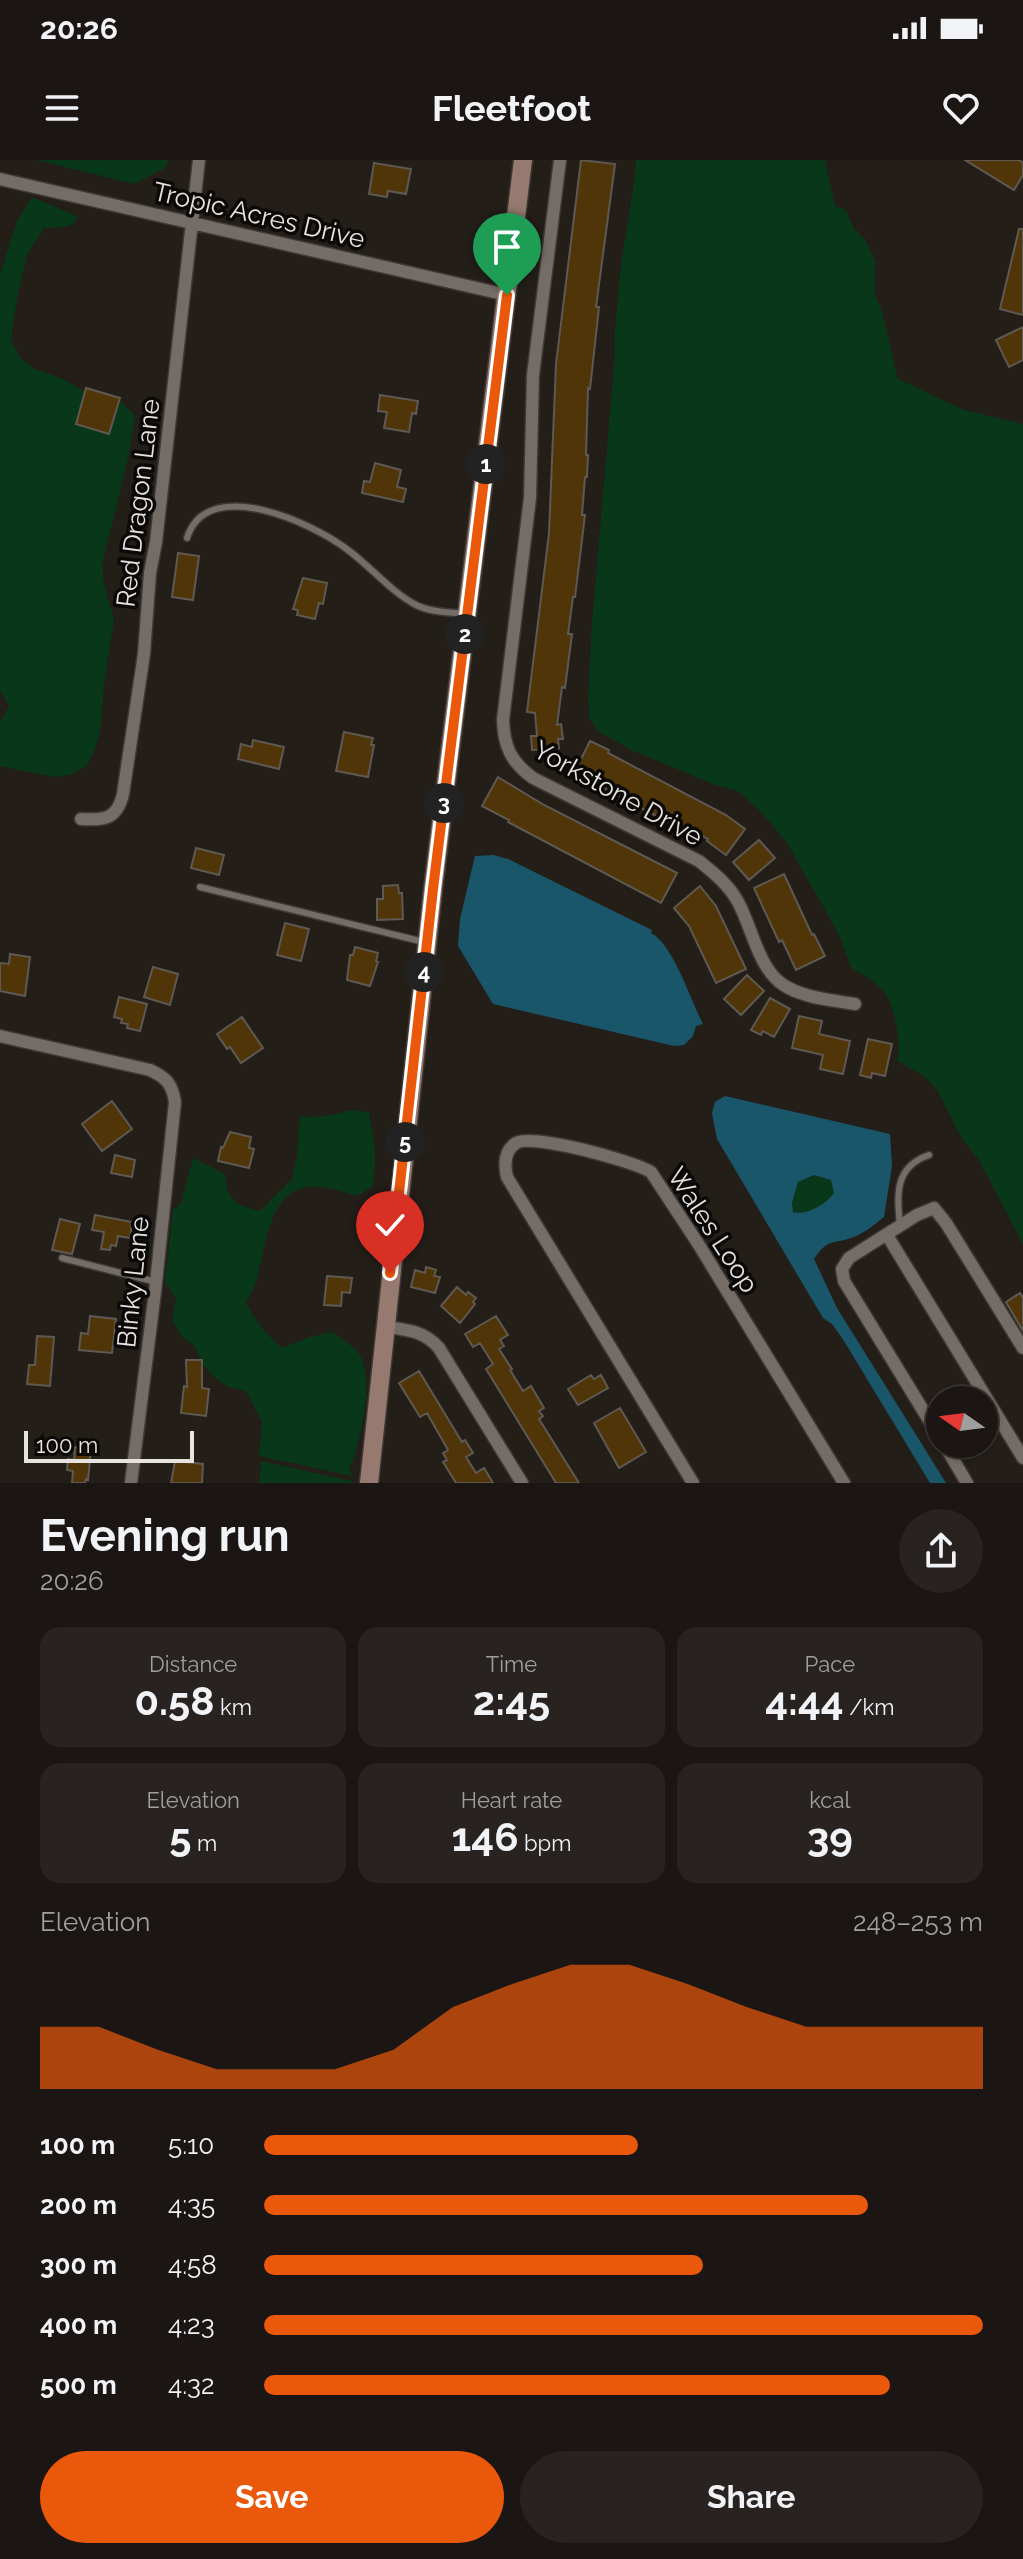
<!DOCTYPE html>
<meta charset="utf-8">
<style>
body{margin:0;font-family:Raleway,sans-serif;background:#282321;color:#f1f3f6;height:100vh;display:flex;flex-direction:column;font-size:30px;white-space:nowrap}
*{box-sizing:border-box;margin:0}
p{font-size:26px;color:#a09fa0}
.icon{flex:none;width:44px;height:44px;fill:none;stroke:currentColor;stroke-width:2;stroke-linecap:round;stroke-linejoin:round}
.map{position:relative;height:1323px;overflow:hidden}
.panel{display:flex;flex-direction:column;background:#1b1613;flex:1}
.panel>*{flex:none}
.needle{width:52px;rotate:284deg}
.fabs{position:absolute;left:926px;top:1226px;display:grid;gap:16px}
.fabs a{display:grid;place-items:center;width:72px;height:72px;border-radius:50%;background:#1b1613;box-shadow:0 2px 6px #0004,0 0 0 2px #393533;font-size:40px}
.scale{position:absolute;left:24px;bottom:20px;width:170px;box-sizing:border-box;padding-left:8px;border:4px solid #e7e3e0;border-top:0;font-size:22px;line-height:28px;white-space:nowrap;color:#e7e3e0;-webkit-text-stroke:6px #0b0907;paint-order:stroke}
.pin{position:absolute;display:grid;place-items:center;width:68px;height:68px;color:#fff;margin:-82px -34px;border-radius:50% 50% 50% 0;rotate:-45deg;box-shadow:0 0 8px #0007}
.pin .icon{rotate:45deg}
.km{position:absolute;width:40px;height:40px;margin:-20px;border-radius:50%;background:#222;color:#fff;font-size:22px;line-height:40px;text-align:center}
.round{display:grid;place-items:center;flex:none;width:84px;height:84px;border-radius:42px;background:#282321}
.summary{display:flex;align-items:center;justify-content:space-between;height:136px;padding:0 40px}
h1{font-size:44px;font-weight:700;line-height:60px}
.metrics{display:grid;grid-template-columns:repeat(3,1fr);gap:12px;height:136px;padding:8px 40px}
.metrics div{display:grid;align-content:center;border-radius:20px;background:#282321;text-align:center}
.metrics b{font-size:40px;font-weight:700}
.metrics small{font-size:22px;font-weight:400}
.metrics p{font-size:22px}
.chart{height:224px;padding:16px 40px}
.chart p{display:flex;justify-content:space-between}
.chart svg{width:100%;height:144px;margin-top:8px;fill:#ea580c;opacity:.7}
.cta{display:flex;gap:16px;margin-top:auto;padding:16px 40px}
.cta a{flex:1;height:92px;border-radius:48px;background:#ea580c;color:#fff;font-size:32px;font-weight:700;line-height:92px;text-align:center}
.cta a+a{background:#282321;color:#f1f3f6}
ul{padding:0 40px;list-style:none;font-size:26px}
li{display:grid;grid-template-columns:128px 96px 1fr;align-items:center;height:60px}
li i{height:20px;border-radius:10px;background:#ea580c}
.status{display:flex;justify-content:space-between;align-items:center;height:56px;padding:0 40px;background:#1b1613;direction:ltr}
.status svg{height:22px;fill:currentColor}
header{display:flex;justify-content:space-between;align-items:center;height:104px;padding:0 40px;background:#1b1613;font-size:36px;font-weight:700}
.map>svg:first-child{display:block}
.green{fill:#08371a}
.water{fill:#195669;fill-rule:evenodd}
.building{fill:#4f3508;stroke:#5e5952;stroke-width:2}
.lines{fill:none;stroke-linecap:round;stroke-linejoin:round}
.lane-casing{stroke:#3d3835;stroke-width:9}
.street-casing{stroke:#3d3835;stroke-width:15}
.secondary-casing{stroke:#3d3835;stroke-width:21}
.lane{stroke:#746d67;stroke-width:6}
.street{stroke:#746d67;stroke-width:12}
.secondary{stroke:#967a6f;stroke-width:18}
.route-casing{stroke:#fff;stroke-width:16}
.route{stroke:#ea580c;stroke-width:10}
.labels{text-anchor:middle;dominant-baseline:central;stroke-width:7;stroke-linejoin:round;paint-order:stroke}
.street-label{font-size:26px;fill:#e7e3e0;stroke:#0b0907}
</style>
<div class="status"><b>20:26</b><svg viewBox="0 0 49 12"><path d="M0 12V9h3v3zM5 12V6h3v6zM10 12V3h3v9zM15 12V0h3v12zM26 1h20v11H26zM47 4h2v5h-2z"/></svg></div>
<header><svg class="icon" aria-label="menu" viewBox="0 0 24 24"><path d="M4 6h16M4 12h16M4 18h16"/></svg>Fleetfoot<svg class="icon" aria-label="heart" viewBox="0 0 24 24"><path d="M12 20l-8-8c-3-5 5-10 8-4 3-6 11-1 8 4z"/></svg></header>
<div class="map">
<svg width="1023" height="1323" viewBox="0 0 1023 1323">
<rect width="100%" height="100%" fill="#241e19"/>
<path class="green" d="M37 0H168L165 8 134 24Z
M636 0H825L835 46 846 50 853 67 866 81 875 101V134L882 152 898 219 964 250 1023 264V1084L979 1000 961 977 937 930 924 916 897 901C901 882 896 854 887 836 880 824 862 814 851 808L841 779 824 748 787 683 762 653 740 632 713 624 631 590 598 571 589 557 588 536 592 462 614 207 615 170 621 104 635 18Z
M32 37 77 56 75 63 65 67 44 68 27 95 17 138 11 180 21 199 33 208 63 219 84 231 123 243 135 256 129 294 102 405 104 424 114 460 105 516 100 572 95 589 87 606 70 615 53 617 0 606V562L9 546 0 531V114L17 61Z
M350 950 369 952C374 979 378 1000 372 1027L357 1036C345 1033 333 1028 320 1027 266 1021 267 1091 255 1125 253 1131 249 1136 246 1142 252 1158 269 1177 282 1188L310 1177 332 1172C340 1178 351 1184 357 1191 377 1215 360 1276 353 1303L349 1305 352 1316 259 1296 262 1262 246 1231 228 1227 214 1217 202 1203 195 1187 181 1175 172 1160 176 1138 165 1123 173 1049 181 1044 193 998 225 1014C229 1042 233 1044 260 1051L292 1019 297 996 300 956C319 958 333 955 350 950Z
M814 1015 831 1020 834 1033C826 1044 807 1056 793 1052L792 1044 798 1022Z
M261 1301 352 1321V1323H259Z"/>
<path class="water" d="M493 695 508 699 652 770 651 773C673 784 691 841 703 864L696 866 693 876 684 885 674 886 493 844 458 786 460 759 475 696Z
M725 936 890 974 892 1006 884 1057C873 1066 862 1075 848 1079 830 1084 827 1080 814 1099L837 1148 946 1323H930L844 1181 832 1164 823 1158 717 979 712 953 715 942ZM814 1015 831 1020 834 1033C826 1044 807 1056 793 1052L792 1043 798 1022Z"/>
<path class="building" d="M581 0 615 4 596 147H599L590 229 588 228 586 295H588L587 317H585L582 355H585L575 437H573L568 474H572L565 528 562 527 557 565 561 564 563 579H558L559 588 532 590 531 576H537L535 553 527 552 549 373 556 204Z
M965 0H1019L1023 3V15L1014 30Z
M374 3 411 9 406 34 388 31 387 37 369 34Z
M1019 69H1023V155L1000 149Z
M1023 167V200L1009 207 996 180Z
M86 228 120 238 109 274 76 264Z
M380 235 418 241 416 254 412 253 409 272 384 268 387 252 378 251Z
M375 303 401 310 397 327 406 329 403 342 362 333 364 321 370 322Z
M178 393 199 396 193 440 172 437Z
M303 418 327 423 323 444 319 443 315 459 297 455 298 450 293 449Z
M344 572 373 578 371 585H374L368 617 336 611Z
M253 580 284 587 279 609 238 599 241 584 252 587Z
M590 581 609 590 608 593 726 655 745 669 726 695 707 681 708 679 689 669 687 672 637 646V648L625 642 626 640 574 613Z
M498 617 544 645 677 713 661 743 508 662 509 660 482 646Z
M759 680 775 698 749 720 733 702Z
M196 688 224 695 219 715 191 708Z
M784 714 812 775 814 774 825 796 796 810 782 780 779 782 754 728Z
M398 725 399 733H402L403 759 377 760V739H383V726Z
M700 726 716 746 746 809 716 823 689 766 674 748Z
M285 763 309 769 301 801 277 795Z
M355 787 378 793 376 801 378 802 370 826 347 820 350 795H353Z
M10 794 30 797 25 836 0 831V803L9 804Z
M153 807 178 814 170 845 144 837Z
M747 815 764 831 741 855 724 839Z
M119 837 147 844 140 871 127 868 128 864 121 863 122 859 114 857Z
M770 838 790 849 774 877 763 871 761 875 751 870Z
M799 856 822 861 819 874 850 881 843 914 820 909 823 895 792 888Z
M242 857 263 888 241 903 230 887 227 889 217 874Z
M868 879 892 884 885 916 872 913 871 918 860 915Z
M112 941 132 969 102 991 82 964Z
M230 972 251 977 249 988 254 989 249 1008 218 1001 221 987 223 988Z
M115 995 135 1000 132 1017 111 1013Z
M95 1055 132 1062 130 1078 118 1076 116 1086 111 1085 110 1090 101 1089 104 1072 92 1070Z
M60 1059 80 1064 72 1094 52 1090Z
M426 1107 436 1110 434 1116 440 1117 435 1133 411 1127 415 1110 425 1113Z
M327 1116 352 1118 350 1133 342 1132 341 1146 324 1145Z
M457 1127 466 1135 468 1132 476 1138 473 1142 475 1144 460 1163 441 1146Z
M1020 1133 1023 1138V1171L1006 1142Z
M90 1156 116 1159 112 1193 79 1190 81 1173 88 1174Z
M496 1156 508 1175 500 1180 504 1186 499 1189 512 1209 510 1210 523 1231 531 1226 544 1248 539 1251 543 1256 539 1259 579 1323H556L486 1209 493 1204 480 1183 473 1187 465 1174Z
M37 1176 54 1177 50 1226 27 1224 29 1205H35Z
M186 1200H202V1228L209 1229 206 1256 181 1253 184 1226 187 1227Z
M419 1211 462 1282 465 1280 473 1293 466 1297 476 1313 484 1308 493 1323H456L443 1302 447 1300 443 1293 448 1290 427 1253 420 1257 399 1223Z
M591 1215 594 1219 601 1215 608 1228 578 1245 568 1229Z
M620 1248 646 1292 619 1308 594 1263Z
M75 1287 91 1289 88 1320 86 1319 85 1323H72L73 1311 67 1310 68 1299 74 1300Z
M175 1301 203 1304 202 1323H171Z"/>
<g class="lines">
<g class="lane-casing">
<path id="lane" d="M187 378C207 314 313 363 348 390 371 407 390 431 416 445 430 452 448 452 464 454
M200 727 424 782
M900 1066C897 1035 894 1007 929 995
M62 1098 156 1122"/>
</g>
<g class="street-casing">
<path id="street" d="M560 0 533 215 530 338 503 560C504 587 511 602 533 618L699 701C714 713 729 725 738 742 752 767 758 807 782 824 802 838 832 840 855 844
M0 19 507 135
M81 659C104 660 117 660 123 634L144 494 150 413 156 382 199 0
M0 876 150 910C167 918 172 924 175 942L155 1132 131 1323
M887 1075 1023 1298
M387 1167C408 1170 424 1171 439 1188L522 1323
M940 1278 844 1121 842 1109 849 1098 917 1055 934 1048 946 1063 1023 1188
M944 1284 967 1323
M693 1323 507 1017C504 1004 504 991 516 983 532 973 633 1001 651 1012L699 1085 844 1323"/>
</g>
<g class="secondary-casing">
<path id="secondary" d="M369 1323 433 729 523 0"/>
</g>
<use href="#lane" class="lane"/>
<use href="#street" class="street"/>
<use href="#secondary" class="secondary"/>
</g>
<g class="lines">
<g class="route-casing">
<path id="route" d="M390 1113 433 729 507 135"/>
</g>
<use href="#route" class="route"/>
</g>
<g class="labels">
<g class="street-label">
<text transform="translate(259 55) rotate(13)">Tropic Acres Drive</text>
<text transform="translate(138 343) rotate(-83)">Red Dragon Lane</text>
<text transform="translate(618 633) rotate(29)">Yorkstone Drive</text>
<text transform="translate(713 1070) rotate(57)">Wales Loop</text>
<text transform="translate(133 1122) rotate(-84)">Binky Lane</text>
</g>
</g>
</svg>
<div class="fabs">
<a><svg class="needle" viewBox="-14 -14 28 28"><path d="M0-13l5 13h-10z" fill="#e53935"/><path d="M0 13l5-13h-10z" fill="#a09fa0"/></svg></a>
</div>
<div class="scale">100 m</div>
<div class="pin" style="left:507px;top:135px;background:#1e9e55"><svg class="icon" aria-label="arrive" viewBox="0 0 24 24"><path d="M6 21V4h12l-3 4 3 4H6"/></svg></div>
<div class="pin" style="left:390px;top:1113px;background:#d93025"><svg class="icon" aria-label="check" viewBox="0 0 24 24"><path d="M5 12l5 5 9-10"/></svg></div>
<b class="km" style="left:486px;top:304px">1</b>
<b class="km" style="left:465px;top:474px">2</b>
<b class="km" style="left:444px;top:643px">3</b>
<b class="km" style="left:424px;top:812px">4</b>
<b class="km" style="left:405px;top:982px">5</b>
</div>
<section class="panel">
<div class="summary"><div><h1>Evening run</h1><p>20:26</p></div><a class="round"><svg class="icon" aria-label="share" viewBox="0 0 24 24"><path d="M12 15V3M7 8l5-5 5 5M5 13v7h14v-7"/></svg></a></div>
<div class="metrics">
<div><p>Distance</p><b>0.58<small> km</small></b></div>
<div><p>Time</p><b>2:45</b></div>
<div><p>Pace</p><b>4:44<small> /km</small></b></div>
</div>
<div class="metrics">
<div><p>Elevation</p><b>5<small> m</small></b></div>
<div><p>Heart rate</p><b>146<small> bpm</small></b></div>
<div><p>kcal</p><b>39</b></div>
</div>
<div class="chart"><p><span>Elevation</span>248–253 m</p>
<svg viewBox="0 0 160 44" preserveAspectRatio="none"><path d="M0 44V25L10 25L20 32L30 38L40 38L50 38L60 32L70 19L80 12L90 6L100 6L110 12L120 19L130 25L140 25L150 25L160 25V44z"/></svg>
</div>
<ul>
<li><b>100 m</b>5:10<i style="width:52%"></i></li>
<li><b>200 m</b>4:35<i style="width:84%"></i></li>
<li><b>300 m</b>4:58<i style="width:61%"></i></li>
<li><b>400 m</b>4:23<i style="width:100%"></i></li>
<li><b>500 m</b>4:32<i style="width:87%"></i></li>
</ul>
<div class="cta"><a>Save</a><a>Share</a></div>
</section>
